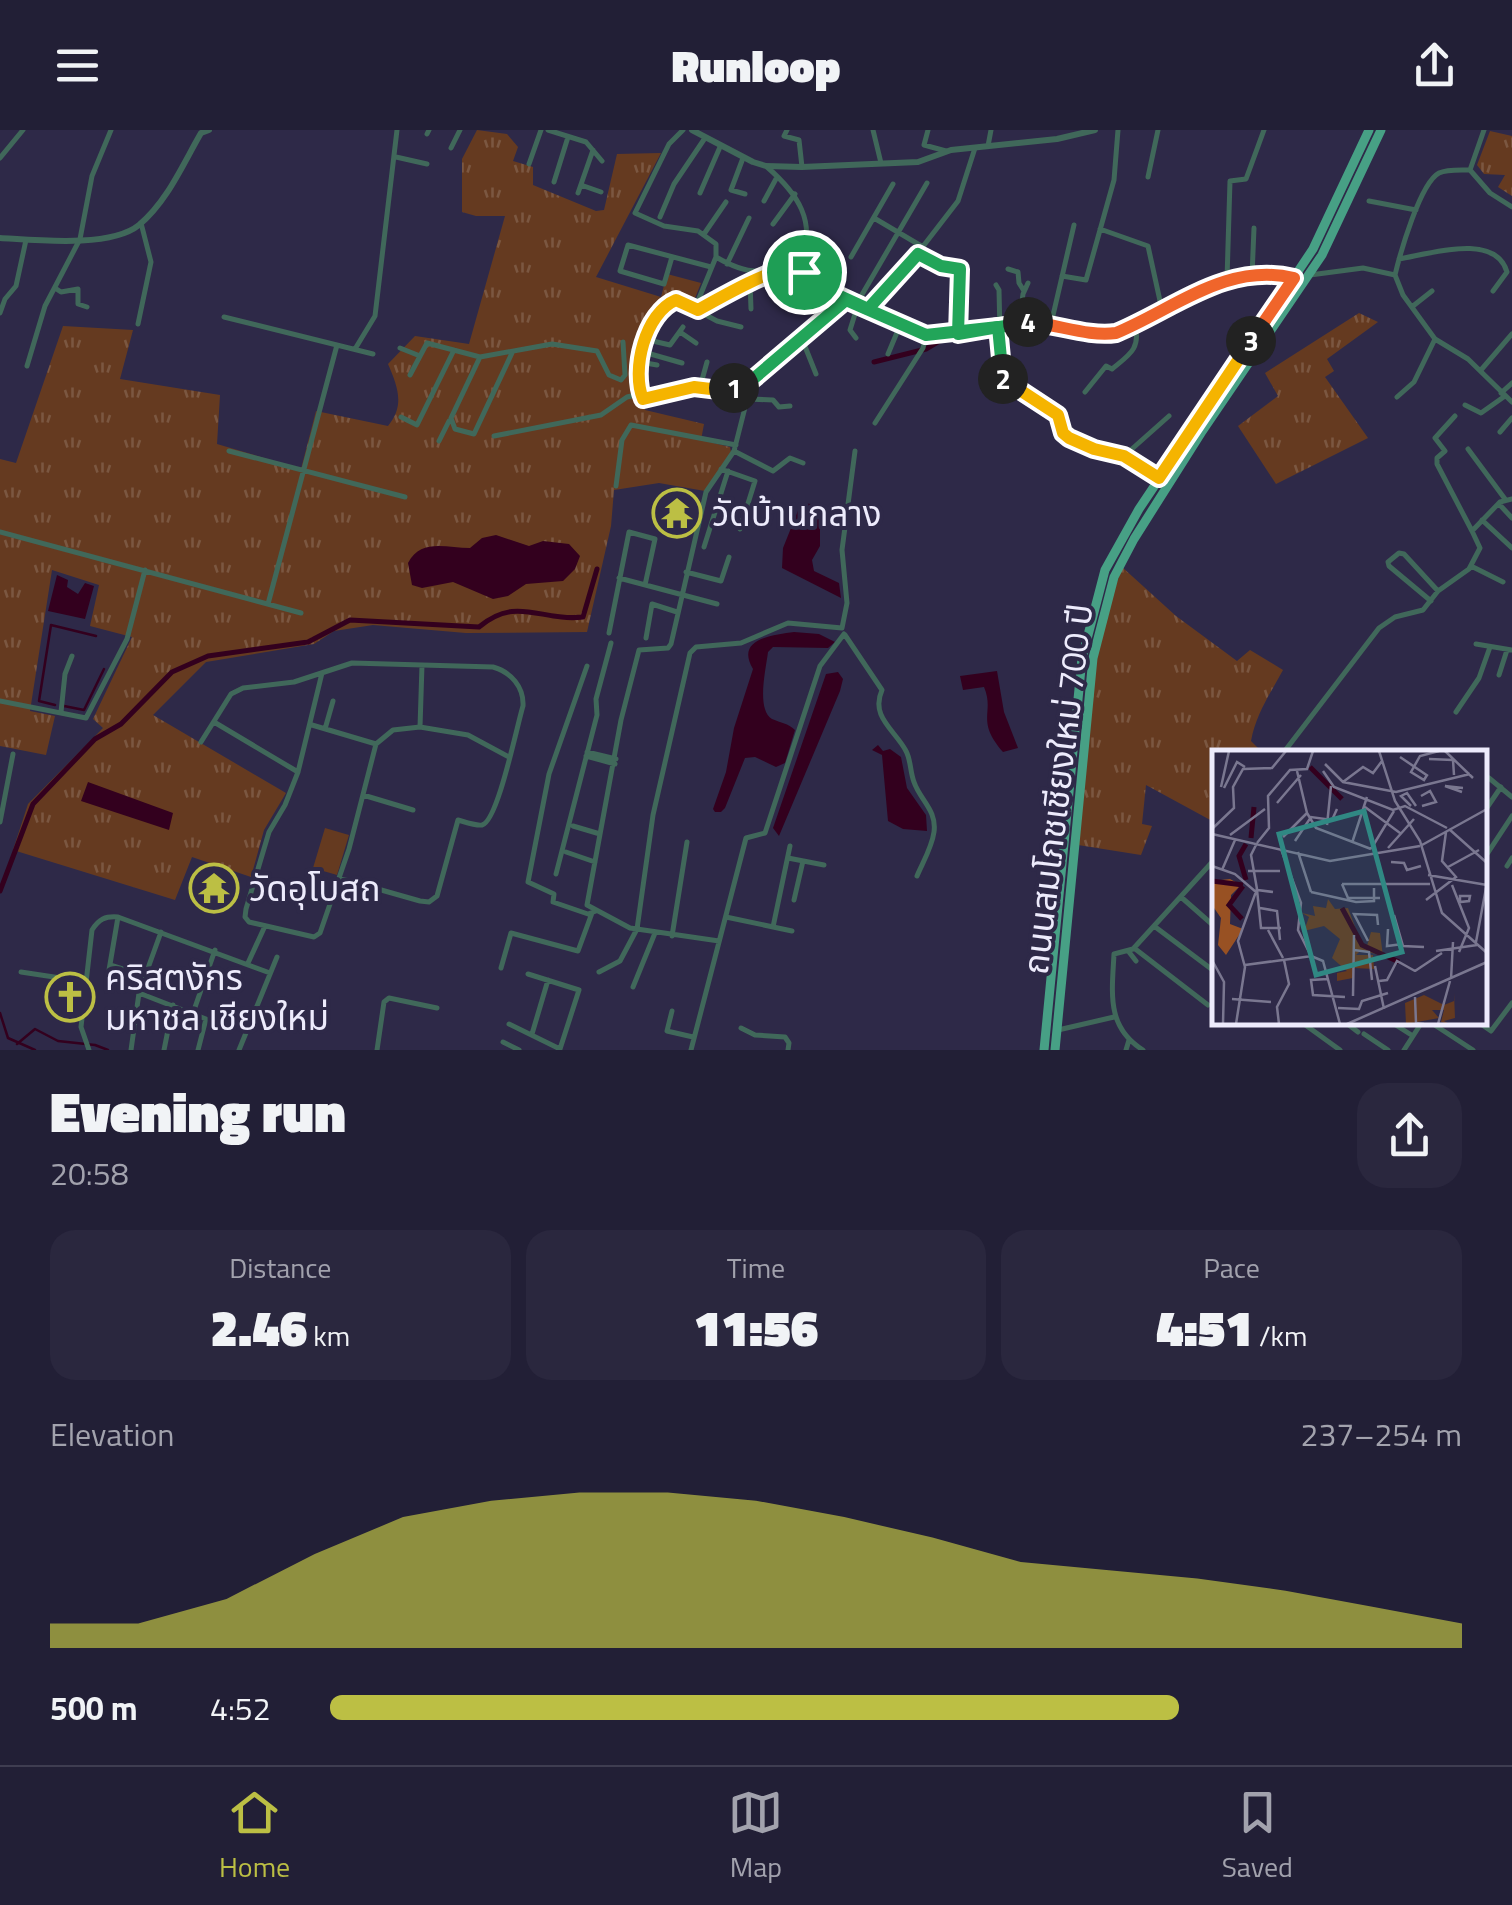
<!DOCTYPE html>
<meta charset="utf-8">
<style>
body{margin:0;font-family:"Titillium Web","Noto Sans Thai",sans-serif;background:#2a273e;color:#f1f3f6;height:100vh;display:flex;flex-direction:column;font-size:38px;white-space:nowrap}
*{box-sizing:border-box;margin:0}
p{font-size:32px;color:#a2a2ad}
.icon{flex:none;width:55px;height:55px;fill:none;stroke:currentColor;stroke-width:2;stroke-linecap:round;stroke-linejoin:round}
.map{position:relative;height:920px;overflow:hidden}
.panel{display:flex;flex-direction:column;background:#221f36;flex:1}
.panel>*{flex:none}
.pin{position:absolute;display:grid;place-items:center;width:85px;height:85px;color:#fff;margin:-42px;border:5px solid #fff;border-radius:50%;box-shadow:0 2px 10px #0007}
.km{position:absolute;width:50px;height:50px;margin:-25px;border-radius:50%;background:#222;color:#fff;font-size:28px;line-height:50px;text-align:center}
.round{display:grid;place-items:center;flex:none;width:105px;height:105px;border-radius:30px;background:#2a273e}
.headline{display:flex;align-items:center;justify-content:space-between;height:170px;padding:0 50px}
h1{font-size:55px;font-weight:800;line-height:75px}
.figures{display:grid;grid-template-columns:repeat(3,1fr);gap:15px;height:170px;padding:10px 50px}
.figures div{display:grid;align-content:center;border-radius:25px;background:#2a273e;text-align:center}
.figures b{font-size:50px;font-weight:800}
.figures small{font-size:28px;font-weight:400}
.figures p{font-size:28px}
.chart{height:280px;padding:20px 50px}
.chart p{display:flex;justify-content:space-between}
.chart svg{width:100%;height:180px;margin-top:10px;fill:#bcbf44;opacity:.7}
ul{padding:0 50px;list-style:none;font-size:32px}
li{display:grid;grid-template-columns:160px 120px 1fr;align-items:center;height:75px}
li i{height:25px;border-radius:12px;background:#bcbf44}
header{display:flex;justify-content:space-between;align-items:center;height:130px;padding:0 50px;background:#221f36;font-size:45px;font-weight:800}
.tab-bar{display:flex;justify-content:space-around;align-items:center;height:140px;border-top:2px solid #3f3d51;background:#221f36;font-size:28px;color:#a2a2ad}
.tab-bar a{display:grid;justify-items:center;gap:5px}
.tab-bar .selected{color:#bcbf44}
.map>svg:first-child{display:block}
.grass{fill:url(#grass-tufts)}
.pitch{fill:#653a20}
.water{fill:#33001e}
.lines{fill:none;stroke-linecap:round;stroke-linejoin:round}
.stream{stroke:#33001e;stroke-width:2.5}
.canal{stroke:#33001e;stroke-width:5}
.minor{stroke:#40685a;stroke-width:5}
.tertiary{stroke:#40685a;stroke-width:6}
.primary{stroke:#47a085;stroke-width:9}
.split-1-casing{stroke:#fff;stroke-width:20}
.split-2-casing{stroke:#fff;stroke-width:20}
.split-3-casing{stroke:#fff;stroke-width:20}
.split-4-casing{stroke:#fff;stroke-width:20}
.split-5-casing{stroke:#fff;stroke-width:20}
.split-1{stroke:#f5b400;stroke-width:12}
.split-2{stroke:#22a559;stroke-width:12}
.split-3{stroke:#f5b400;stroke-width:12}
.split-4{stroke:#f0652b;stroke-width:12}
.split-5{stroke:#22a559;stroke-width:12}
.labels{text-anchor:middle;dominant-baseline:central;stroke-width:8;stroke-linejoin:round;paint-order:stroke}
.poi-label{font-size:35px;fill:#edebfc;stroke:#2e2948;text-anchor:start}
.street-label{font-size:35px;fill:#edebfc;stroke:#2e2948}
.inset-river{fill:none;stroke:#33001e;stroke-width:5}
.inset-road{fill:none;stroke:#7a7790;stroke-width:2.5}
.view{fill:#308883;fill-opacity:0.15;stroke:#308883;stroke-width:5}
.inset-edge{fill:none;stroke:#edebfc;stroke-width:5}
</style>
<header><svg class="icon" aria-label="menu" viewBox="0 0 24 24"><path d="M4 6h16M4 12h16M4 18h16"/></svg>Runloop<svg class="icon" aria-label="share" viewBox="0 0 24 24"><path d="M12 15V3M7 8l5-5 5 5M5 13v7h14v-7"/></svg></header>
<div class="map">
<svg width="1512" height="920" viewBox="0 0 1512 920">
<defs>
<pattern id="grass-tufts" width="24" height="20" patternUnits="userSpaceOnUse" patternTransform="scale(2.5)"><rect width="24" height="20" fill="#653a20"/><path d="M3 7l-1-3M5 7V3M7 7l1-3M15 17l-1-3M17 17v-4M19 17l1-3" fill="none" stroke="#7b5741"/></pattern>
</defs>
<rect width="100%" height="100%" fill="#2e2948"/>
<path class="grass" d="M477 0 507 4 518 17 513 31 533 37V55L596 81 604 80 617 24 661 23 596 147 661 167 667 144 701 153 693 173 676 168C664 173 661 181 654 192 634 225 636 244 645 280L704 294 701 310 730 317 731 322 705 361 659 353 614 360 611 396 587 502 466 503 373 495 334 501 314 514 206 532 153 585 286 663 264 700 251 747 192 727 175 770 13 720 28 674 103 598 93 589 132 507 90 496 99 455 52 440 30 581 55 586 46 625 0 616V329L16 333 63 196 133 200 120 249 220 265 217 314 301 339 316 281 388 296C405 276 398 257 388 234L415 206 469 214 505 86H476L462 82V29Z
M1490 1 1512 6V66L1498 57 1505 45 1484 44 1477 35Z
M1359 183 1378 192 1327 229 1334 241 1325 247 1368 308 1276 354 1238 296 1278 266 1265 243Z
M1122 437 1176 486 1237 531 1250 520 1283 540C1270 564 1256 584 1251 611L1262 622H1214V692L1146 655 1142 694 1152 696 1141 725 1078 715 1096 530 1102 498Z"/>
<path class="pitch" d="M325 698 349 705 337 745 313 738Z"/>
<path class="water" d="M801 373 811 374 820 381V416L812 430 814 441 839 453 841 468 782 438 783 418Z
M496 405 529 416 543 411 569 414 580 426 575 439 563 451 526 454 508 466 493 469 453 452 422 458 412 455 408 433C421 408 446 418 470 418L482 408Z
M57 445 68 450 67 457 78 464 85 453 94 456 85 489 48 481Z
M794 502 819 504 835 512 828 518 773 517 768 522C766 539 756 579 772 589 781 593 788 593 795 600L785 633 776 637 755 627 745 628 725 678 721 682H715L713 679 726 642 734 598 753 539C735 509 772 505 794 502Z
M997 541 1004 582 1018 618 1003 622C975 590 995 583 984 557L963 560 960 546Z
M838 542 843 549 840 561 779 706 773 698 826 544Z
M878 615 883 621 890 619 901 627 907 658 926 685 927 701 903 699 888 691 882 625 872 620Z
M88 652 173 683 169 700 81 671Z"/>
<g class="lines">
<path class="stream" d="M55 575 39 571 51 495 96 506
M64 576 84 580 104 539
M0 883 8 908 35 920
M17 914 35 899 58 911 95 915 108 920"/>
<path class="canal" d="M1130 195 1212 149 1292 140
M874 232 926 219 946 207 1026 195 1108 208 1124 202
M0 761 33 674 95 609 121 594 172 542 208 526 308 512 350 490 479 497C517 465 541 492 583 487L597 439"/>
<path class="minor" d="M548 0 586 12 602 31
M683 0 669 14 635 83 664 96 698 101 716 114V127
M787 0 784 6 799 10 802 37
M873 0 881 33
M928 0 924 15 946 21
M427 4 429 0
M988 16 991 0
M451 18 460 0
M396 27 427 34
M0 28 23 0
M743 28 731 60 745 64
M529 34 541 0
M767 37C797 63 818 92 800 133L804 142 831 162 926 205 1025 192 1051 194 1102 205 1116 203C1174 179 1227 132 1293 148
M1470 40 1490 63 1512 77
M1470 40 1484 0
M1148 47 1158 0
M554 52 568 7
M581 55 601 62
M578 63 593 20
M700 63 720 17
M764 71 777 47
M1369 71 1416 80
M660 87 674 54 705 8
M874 88 923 117
M773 94 795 64
M1100 99 1148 116 1162 180
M704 104 726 72
M918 124 941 136 960 139
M672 127 664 154 620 141 628 115 711 137
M716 127C750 147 764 143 800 133
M851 127 893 54
M1399 129C1429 124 1496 102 1507 142L1493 161
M727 134 749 88
M1008 139 1018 142 1019 153 1024 161
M1310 145 1363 138 1395 145
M1395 145 1403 165 1435 209 1468 229 1512 272
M1395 145C1400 124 1420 53 1439 43 1447 39 1461 40 1470 40
M1062 146 1086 150 1114 50 1118 0
M1252 146 1254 98
M1227 149 1230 51 1246 49 1264 0
M750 151 751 179
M996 155 999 160 1001 246 1005 251 1058 285 1063 303 1069 308 1086 317 1124 326 1158 347
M55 158 61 162 78 159V174L87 177
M1413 176 1432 161
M695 178 716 127
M868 179 904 141 958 71 975 18
M698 180 734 164 761 145
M0 183 5 169 16 156 26 110
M224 187 373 224
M1019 193 1023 164 1028 153
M138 194 151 132 141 93
M1051 194 1074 95
M741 197 717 191 676 169C641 185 639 232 640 264L647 270 694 257 719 260 752 250
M680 202 696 213
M958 203 961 133
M856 208 850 200 860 168 927 53
M644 209 670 215 683 197
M802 209 816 244
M400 218 420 226
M355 219 375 186 397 0
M640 221 682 233
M888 224 901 193
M480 227 451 288 455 299 474 304 512 223
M640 232 657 235
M27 236 45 176 80 109 92 46 111 0
M1481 240 1512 204
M410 245 427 213 480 227 552 214 597 221 609 245 621 250 625 245 623 212
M700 257 707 232
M1085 262 1106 236 1112 239C1129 225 1141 219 1135 195
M1501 263 1512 253
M1397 267 1414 252 1435 209
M749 269 773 270 779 277 790 276
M1465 275 1481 283 1505 266
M1455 286 1435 308 1445 321 1437 328V334L1472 401
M401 287 417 295 454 220
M875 293 923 218 926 205
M1500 302 1512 288
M494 306 601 285 627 267 640 264
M439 311 449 291
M1468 319 1505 369
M229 321 405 367
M734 321 773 341 790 328 803 333
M1124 326 1169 286
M721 339 755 351 740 399
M616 356 622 310 631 295 736 315
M1499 374 1512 388
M1482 390 1512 418
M0 402 301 483
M704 417 728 341
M1471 436 1503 452
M686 442 721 451 729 427
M619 448 717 474
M1431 471 1389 436 1388 432 1399 423 1404 424 1438 461
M268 474 337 215
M842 498 847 473 842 420 855 321
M609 503 629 402 655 409 645 455
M845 505 882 560C870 587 895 600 906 621 911 630 910 642 914 652 920 670 937 680 934 702 932 717 923 732 917 746
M646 508 652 474 677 482
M1476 514 1512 520
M587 536 549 644 528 752 554 764 553 772 588 784 596 781
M322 543 298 642 285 675 269 702 246 779 245 787 249 792 314 807 320 803 349 719 376 614 393 600 420 597 468 605 509 627
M1499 545 1507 520
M0 571 86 588 127 509 145 440
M61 582 65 544 72 526
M1456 582 1479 548 1490 517
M214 592 298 642
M312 595 376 614
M420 597 422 535
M325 599 333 571
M201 612 231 564 243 558 294 552 352 533 493 537C511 542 524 557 523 576 517 595 498 691 482 695 476 696 465 692 458 690L437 766 429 772 420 771 339 748
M587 622 616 629
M1284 622 1379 498 1395 487 1423 480 1438 461 1469 439 1480 418 1472 401 1500 372 1512 369
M586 626 615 634
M1489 648 1512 667
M363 665 413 680
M1484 682 1501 657
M0 692 13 624
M573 696 600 704
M566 722 595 732
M1485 727 1512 686
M788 728 824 735
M1507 736 1512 728
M556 744 597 585 596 569 611 513
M1181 767 1214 796
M794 770 803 731
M726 787 792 801
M1154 796 1214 841
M773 797 790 716
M672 806 687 712
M719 811 630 798 587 775 621 590 639 520 668 518 671 514 706 362 734 321 752 250 846 170
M1134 818 1208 875
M1129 822 1136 831
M248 833 265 796
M110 835 145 846
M501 838 511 803 578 821 592 783
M21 842 87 852
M599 842 620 831 637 799 653 685 690 523 696 517 741 513 788 493 842 498
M528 844 579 860 560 919
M108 846 118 787
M633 857 655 803
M139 863 206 889 198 920
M672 881 667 901 693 907
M193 883 215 820
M1345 892 1358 902
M1391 892 1413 906
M1430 892 1473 920
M1478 892 1491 901 1512 873
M509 894 560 919
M1304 894 1340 920
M741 898 755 905 785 907 789 913 788 920
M1058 900 1114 887
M532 904 548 850
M1364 904 1388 920
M503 912 519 920
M89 920 81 897 92 800C99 789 105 786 118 787L270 843
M131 920 139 863 161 802
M164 920 173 875
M239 920 277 827
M377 920 384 872 389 868 437 878
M691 920 746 708 765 703 820 536 844 504
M1126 920 1129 910
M1143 920C1106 897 1112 863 1114 824L1133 819 1214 730
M1404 920 1422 892"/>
<path class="tertiary" d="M692 0 753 32 766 36 802 37 918 32 951 20 1057 9 1095 0
M0 108C36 110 111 118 139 95 167 72 183 34 201 3L209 0"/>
<path class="primary" d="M1044 920 1082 528 1105 440 1139 379 1313 119 1369 0
M1055 920 1093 528 1114 447 1134 409 1201 303 1322 125 1381 0"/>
</g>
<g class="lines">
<g class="split-1-casing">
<path id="split-1" d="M734 258 719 260 694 257 643 269C631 240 645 183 676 170L698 180C732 161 762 144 800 133L804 142"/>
</g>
<g class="split-2-casing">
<path id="split-2" d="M734 258 752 250 846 170 926 205 998 197 1003 249"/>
</g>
<g class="split-3-casing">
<path id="split-3" d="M1003 249 1058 285 1063 303 1069 308 1094 319 1124 326 1159 348 1251 211"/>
</g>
<g class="split-4-casing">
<path id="split-4" d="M1028 192C1057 194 1088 207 1116 203 1174 179 1227 132 1294 148L1251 211"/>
</g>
<g class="split-5-casing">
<path id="split-5" d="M804 142 831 162 868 179 918 124 941 136 960 139 958 204 1028 192"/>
</g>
<use href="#split-1" class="split-1"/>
<use href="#split-2" class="split-2"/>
<use href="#split-3" class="split-3"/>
<use href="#split-4" class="split-4"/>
<use href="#split-5" class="split-5"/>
</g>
<defs>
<g id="temple-ring" transform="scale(2.5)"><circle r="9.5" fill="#2e2948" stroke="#bcbf44" stroke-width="1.5"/><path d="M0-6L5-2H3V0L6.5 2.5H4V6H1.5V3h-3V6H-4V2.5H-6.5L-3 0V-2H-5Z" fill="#bcbf44"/></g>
<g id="church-ring" transform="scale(2.5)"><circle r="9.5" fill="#2e2948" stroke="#bcbf44" stroke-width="1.5"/><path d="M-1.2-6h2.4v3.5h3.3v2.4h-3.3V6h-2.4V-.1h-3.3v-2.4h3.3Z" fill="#bcbf44"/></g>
</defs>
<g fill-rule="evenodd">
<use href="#temple-ring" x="677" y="383"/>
<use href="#temple-ring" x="214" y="758"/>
<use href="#church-ring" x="70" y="867"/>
</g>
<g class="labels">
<g class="poi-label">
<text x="712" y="383">วัดบ้านกลาง</text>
<text x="249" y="758">วัดอุโบสถ</text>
<text x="105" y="847">คริสตงักร<tspan x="105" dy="40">มหาชล เชียงใหม่</tspan></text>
</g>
<g class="street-label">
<text transform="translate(1057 659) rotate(-83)">ถนนสมโภชเชียงใหม่ 700 ปี</text>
</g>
</g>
<g transform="translate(1212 620)">
<rect width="275" height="275" fill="#2e2948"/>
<path d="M116 149 123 159 136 158 149 193 155 196 159 182 168 183 171 206 149 200 144 205H161L162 219 142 218 141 228 125 231V223L135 221 120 208 128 189 112 176 92 181 97 167 90 163 103 166 101 156 114 158ZM242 243 243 268 232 271 237 274 229 272 232 260H220L227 268 194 274 193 253 212 245 232 255 242 251Z" fill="#653a20"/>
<path d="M18 129 29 135 19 145 18 174 31 179 14 205 6 195 9 168 0 155V131Z" fill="#985123"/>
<path class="inset-river" d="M98 17 130 49M39 88 42 57M34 94 27 106 34 130M0 131 31 135M130 158 150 195 187 212M30 169 17 155 31 136"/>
<path class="inset-road" d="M167 1 183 51 208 91 230 163 275 203M233 1 261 28M188 7 216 26M217 9 241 10 242 25M113 14 131 32 184 42 258 24M85 21 95 63M111 21 122 37 181 60 193 56 235 78M215 25 212 30 199 22 208 6 227 1M131 32 151 17 161 23 170 11M9 37 17 1M12 38 25 12 33 17M250 42 233 36 251 38M209 46 218 41 224 52 210 56M65 53 89 25M199 56 189 46 195 43 204 56M153 57 188 83M95 63 104 78 159 99M115 75 119 36M0 79 22 58 21 37 31 19 60 18 74 1M237 79 275 113M0 84 118 111 208 96M18 85 53 59M71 87 95 63M83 91 99 67 120 70 125 59M45 93 57 78 56 46 78 20 95 19 101 1M140 93 155 47M210 95 275 59M176 98 202 69M69 99 89 153 86 180 99 206 111 211 128 274M159 99 182 61M86 102 99 142M179 112 192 113 195 120 209 116M0 116 23 124 44 142M236 117 267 100M10 120 23 90M36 121H68M216 125 275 135M130 134H218M130 134 136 148H168M240 135 257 178 247 202M61 142 45 140 49 178H69M99 142 144 152 162 151V138M248 146H258L257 151 248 152ZM214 150 244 127 230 111 234 82M48 158 65 161 68 190M182 165 191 196 212 197M176 179 175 196 191 194M56 180 71 208M156 191 142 164 165 165 166 175M264 192 274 138M142 200 157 202 160 230M224 201 265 195M0 210 12 232 11 274M33 215 100 206M163 216 172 259M203 221 230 203M116 229 99 230 101 245 133 247M239 229 241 192M167 231 175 230 185 211 203 221M141 246 142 185M203 247 204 273 212 274M20 249 59 252M126 258 147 259 150 251 176 243M24 274 33 217 26 191 45 139 39 105 44 95M67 274 65 257 77 234 72 210M135 274 275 212M226 274 238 231"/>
<path class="view" d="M152 61 190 202 104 225 67 84Z"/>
<rect width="275" height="275" class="inset-edge"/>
</g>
</svg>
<div class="pin" style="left:804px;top:142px;background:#1e9e55"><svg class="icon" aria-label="arrive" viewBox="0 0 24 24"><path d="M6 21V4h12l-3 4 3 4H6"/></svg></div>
<b class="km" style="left:734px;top:258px">1</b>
<b class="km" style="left:1003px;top:249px">2</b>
<b class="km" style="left:1251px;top:211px">3</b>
<b class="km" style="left:1028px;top:192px">4</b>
</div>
<section class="panel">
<div class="headline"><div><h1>Evening run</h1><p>20:58</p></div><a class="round"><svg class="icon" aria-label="share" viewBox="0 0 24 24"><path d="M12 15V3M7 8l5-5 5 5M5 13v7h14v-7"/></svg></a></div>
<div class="figures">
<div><p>Distance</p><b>2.46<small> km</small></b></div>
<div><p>Time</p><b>11:56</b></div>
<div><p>Pace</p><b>4:51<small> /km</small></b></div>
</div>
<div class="chart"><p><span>Elevation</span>237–254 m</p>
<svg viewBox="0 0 160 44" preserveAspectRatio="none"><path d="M0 44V38L10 38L20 32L30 21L40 12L50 8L60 6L70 6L80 8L90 12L100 17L110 23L120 25L130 27L140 30L150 34L160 38V44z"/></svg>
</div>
<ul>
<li><b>500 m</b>4:52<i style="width:75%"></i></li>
</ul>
</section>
<nav class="tab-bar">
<a class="selected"><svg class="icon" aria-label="home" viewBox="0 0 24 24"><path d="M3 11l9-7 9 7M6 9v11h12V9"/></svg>Home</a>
<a><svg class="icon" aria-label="map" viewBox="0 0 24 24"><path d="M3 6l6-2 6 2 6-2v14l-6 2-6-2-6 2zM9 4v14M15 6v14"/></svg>Map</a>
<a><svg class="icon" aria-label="saved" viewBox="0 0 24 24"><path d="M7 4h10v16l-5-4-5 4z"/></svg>Saved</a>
</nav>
